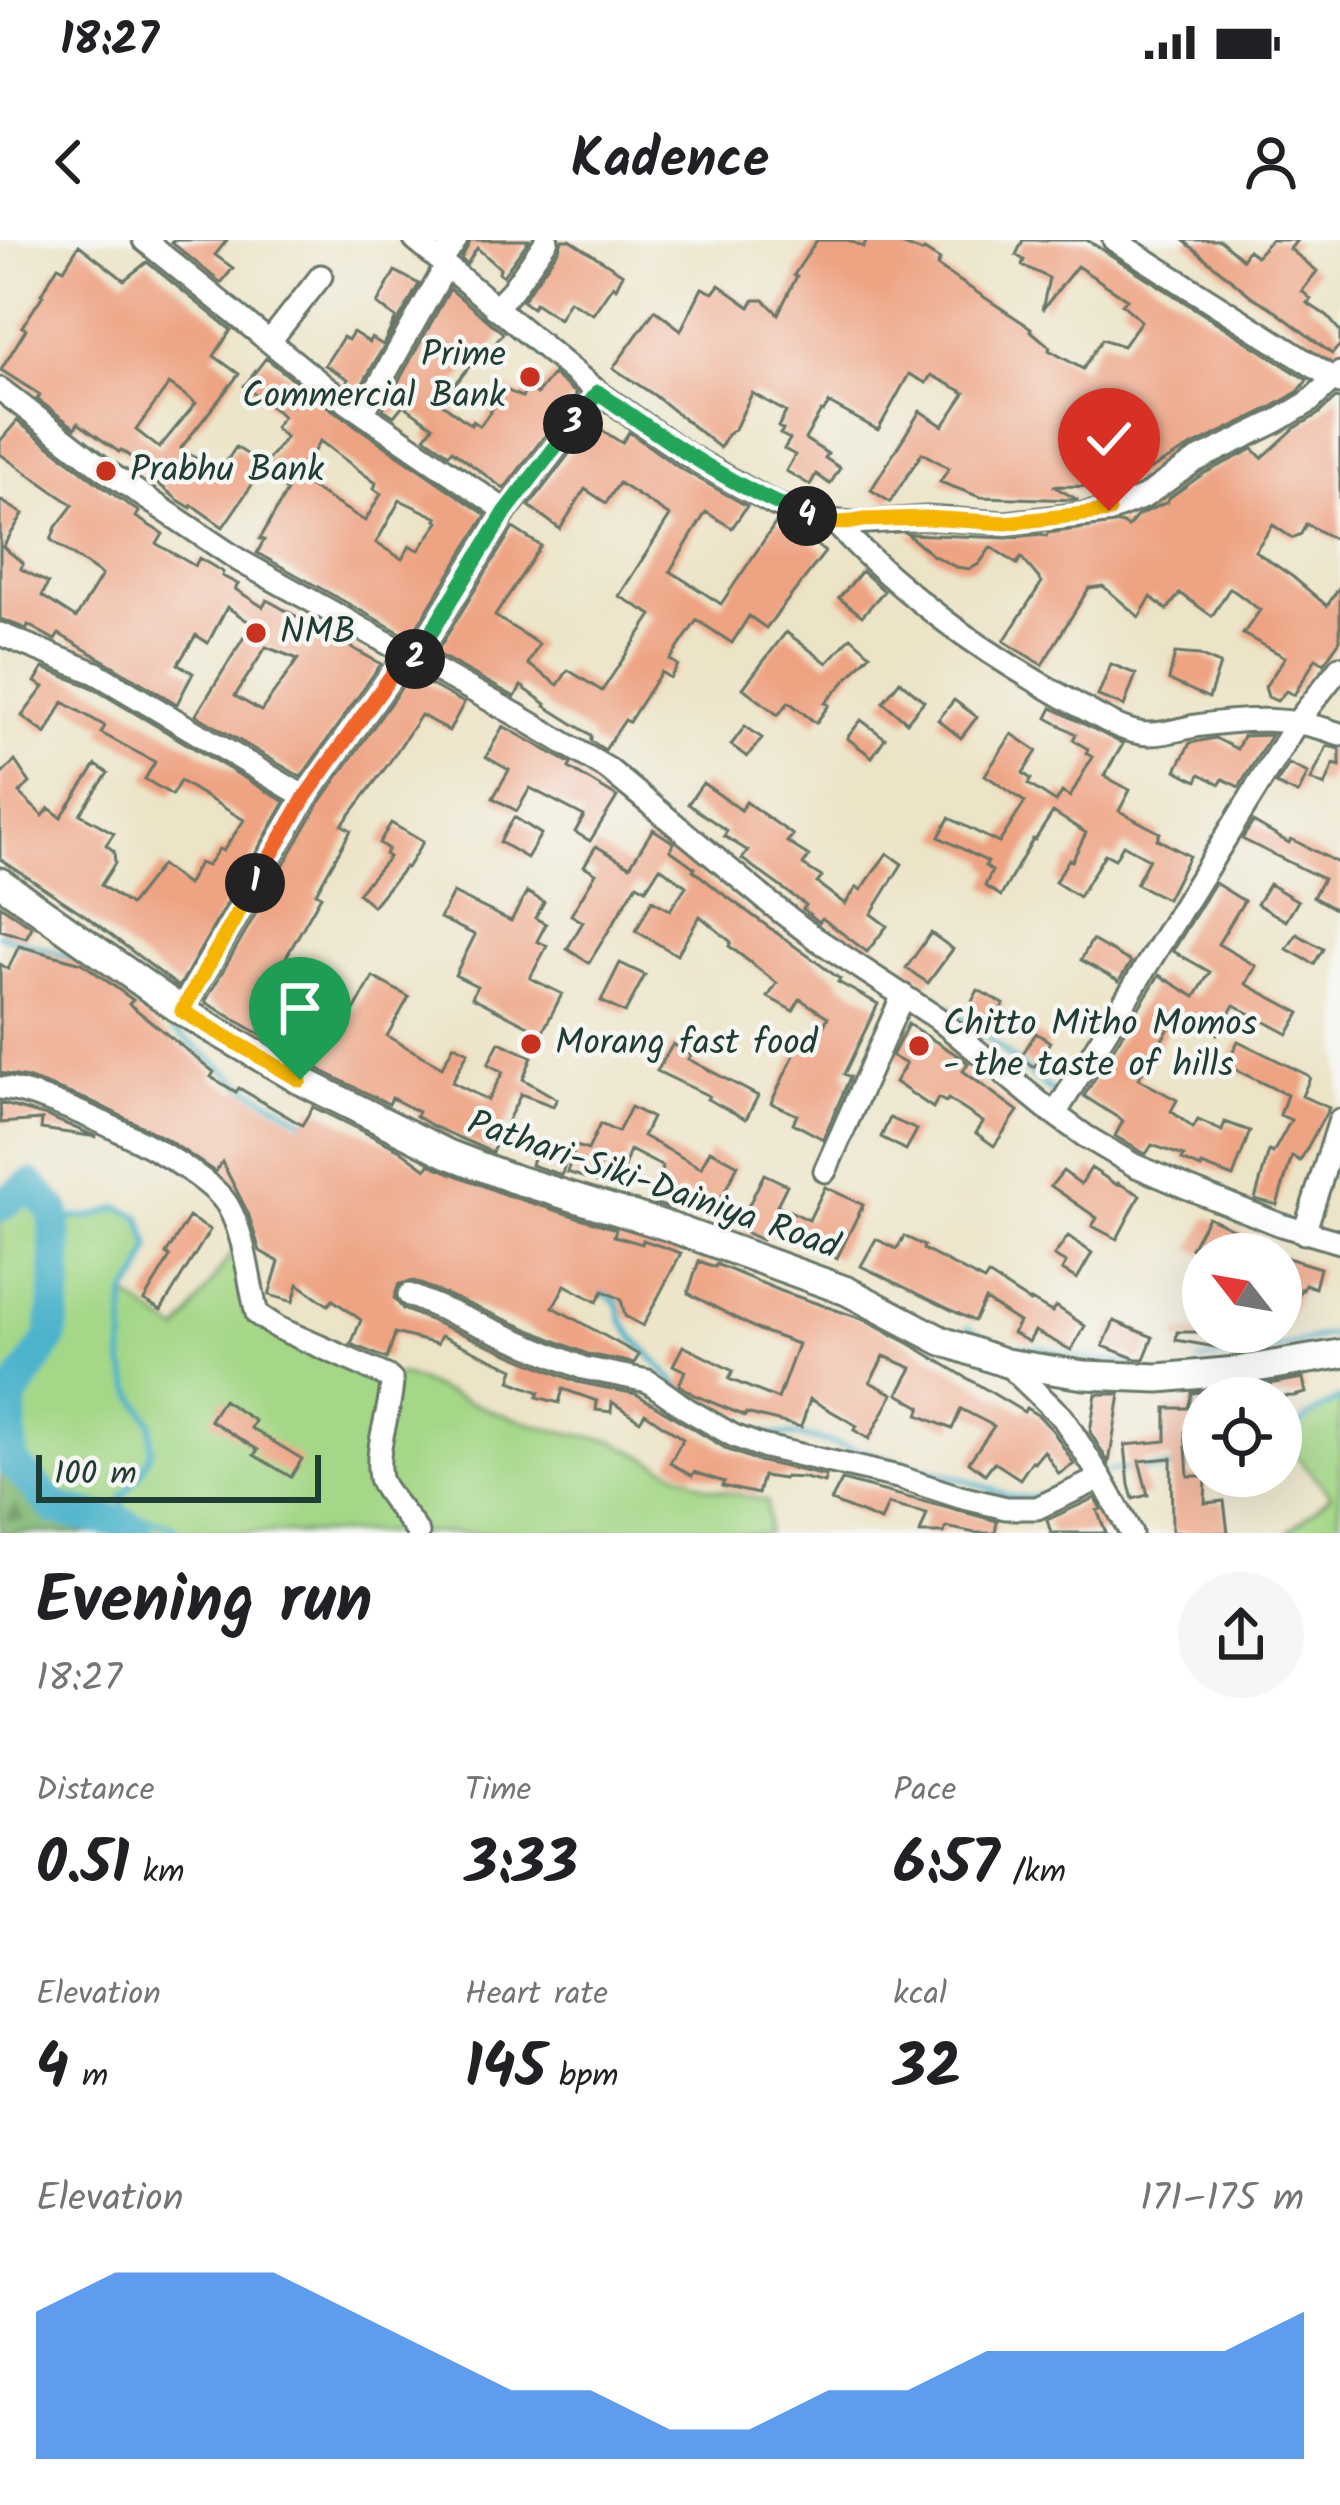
<!DOCTYPE html>
<meta charset="utf-8">
<style>
body{margin:0;font-family:Kalam,sans-serif;background:#f6f6f6;color:#202124;height:100vh;display:flex;flex-direction:column;font-size:45px;white-space:nowrap}
*{box-sizing:border-box;margin:0}
p{font-size:39px;color:#757577}
.icon{flex:none;width:66px;height:66px;fill:none;stroke:currentColor;stroke-width:2;stroke-linecap:round;stroke-linejoin:round}
.map{position:relative;height:1293px;overflow:hidden}
.drawer{display:flex;flex-direction:column;background:#fff;flex:1}
.drawer>*{flex:none}
.needle{width:78px;rotate:301deg}
.buttons{position:absolute;left:1182px;top:993px;display:grid;gap:24px}
.buttons a{display:grid;place-items:center;width:120px;height:120px;border-radius:50%;background:#fff;box-shadow:0 12px 48px #0002;font-size:60px}
.scale{position:absolute;left:36px;bottom:30px;width:285px;box-sizing:border-box;padding-left:12px;border:6px solid #1f3d34;border-top:0;font-size:33px;line-height:42px;white-space:nowrap;color:#1f3d34;-webkit-text-stroke:9px #f6f6f2;paint-order:stroke}
.pin{position:absolute;display:grid;place-items:center;width:102px;height:102px;color:#fff;margin:-123px -51px;border-radius:50% 50% 50% 0;rotate:-45deg;box-shadow:0 0 12px #0007}
.pin .icon{rotate:45deg}
.km{position:absolute;width:60px;height:60px;margin:-30px;border-radius:50%;background:#222;color:#fff;font-size:33px;line-height:60px;text-align:center}
.round{display:grid;place-items:center;flex:none;width:126px;height:126px;border-radius:63px;background:#f6f6f6}
.head{display:flex;align-items:center;justify-content:space-between;height:204px;padding:0 36px}
h1{font-size:66px;font-weight:800;line-height:90px}
.figures{display:grid;grid-template-columns:repeat(3,1fr);gap:18px;height:204px;padding:12px 36px}
.figures div{display:grid;align-content:center}
.figures b{font-size:60px;font-weight:800}
.figures small{font-size:33px;font-weight:400}
.figures p{font-size:33px}
.chart{height:336px;padding:24px 36px}
.chart p{display:flex;justify-content:space-between}
.chart svg{width:100%;height:216px;margin-top:12px;fill:#1a73e8;opacity:.7}
.status{display:flex;justify-content:space-between;align-items:center;height:84px;padding:0 60px;background:#fff;direction:ltr}
.status svg{height:33px;fill:currentColor}
header{display:flex;justify-content:space-between;align-items:center;height:156px;padding:0 36px;background:#fff;font-size:54px;font-weight:800}
.map>svg:first-child{display:block}
.green{fill:#a4d787;stroke:#628a5e;stroke-width:3}
.forest{fill:url(#forest-firs);stroke:#517a54;stroke-width:3}
.lines{fill:none;stroke-linecap:round;stroke-linejoin:round}
.stream{stroke:#4cb3ca;stroke-width:6}
.river{stroke:#4cb3ca;stroke-width:33}
.building{fill:#eea382;fill-rule:evenodd}
.minor-casing{stroke:#677767;stroke-width:27}
.major-casing{stroke:#677767;stroke-width:33}
.minor{stroke:#fff;stroke-width:21}
.major{stroke:#fff;stroke-width:27}
.split-1-casing{stroke:#fff;stroke-width:24}
.split-2-casing{stroke:#fff;stroke-width:24}
.split-3-casing{stroke:#fff;stroke-width:24}
.split-4-casing{stroke:#fff;stroke-width:24}
.split-5-casing{stroke:#fff;stroke-width:24}
.split-1{stroke:#f5b400;stroke-width:15}
.split-2{stroke:#f0652b;stroke-width:15}
.split-3{stroke:#22a559;stroke-width:15}
.split-4{stroke:#22a559;stroke-width:15}
.split-5{stroke:#f5b400;stroke-width:15}
.poi-dot{fill:#c8321e;stroke:#f6f6f2;stroke-width:4.5}
.labels{text-anchor:middle;dominant-baseline:central;stroke-width:9;stroke-linejoin:round;paint-order:stroke}
.poi-label{font-size:36px;fill:#1f3d34;stroke:#f6f6f2;text-anchor:start}
.street-label{font-size:36px;fill:#1f3d34;stroke:#f6f6f2}
</style>
<div class="status"><b>18:27</b><svg viewBox="0 0 49 12"><path d="M0 12V9h3v3zM5 12V6h3v6zM10 12V3h3v9zM15 12V0h3v12zM26 1h20v11H26zM47 4h2v5h-2z"/></svg></div>
<header><svg class="icon" aria-label="back" viewBox="0 0 24 24"><path d="M15 5l-7 7 7 7"/></svg>Kadence<svg class="icon" aria-label="person" viewBox="0 0 24 24"><circle cx="12" cy="8" r="4"/><path d="M4 21q1-7 8-7t8 7"/></svg></header>
<div class="map">
<svg width="1340" height="1293" viewBox="0 0 1340 1293">
<defs>
<pattern id="forest-firs" width="22" height="20" patternUnits="userSpaceOnUse" patternTransform="scale(3)"><rect width="22" height="20" fill="#83b874"/><path d="M5 1l3.5 6h-7zM16 11l3.5 6h-7z" fill="#6b9760"/></pattern>
</defs>
<rect width="100%" height="100%" fill="#f6f6f2"/>
<filter id="ink" filterUnits="userSpaceOnUse"><feTurbulence type="fractalNoise" baseFrequency=".00833" numOctaves="2"/><feDisplacementMap in="SourceGraphic" scale="24" xChannelSelector="R" yChannelSelector="G"/><feConvolveMatrix kernelMatrix="1 2 1 2 8 2 1 2 1" color-interpolation-filters="sRGB"/></filter>
<filter id="wash" filterUnits="userSpaceOnUse"><feTurbulence type="fractalNoise" baseFrequency=".004" numOctaves="4" result="noise"/><feDisplacementMap in="SourceGraphic" scale="48" xChannelSelector="R" yChannelSelector="G"/><feGaussianBlur stdDeviation="2.7" result="paint"/><feColorMatrix in="noise" values="0 0 0 0 0 0 0 0 0 0 0 0 0 0 0 0 0 1.4 0 .05"/><feComposite in="paint" operator="in"/></filter>
<g filter="url(#wash)">
<rect width="100%" height="100%" fill="#ece4c7"/>
<path class="green" d="M30 945 54 971 55 979 95 976 119 967 140 977 150 1007 139 1037 125 1055 179 1092 240 1000 257 1074 392 1141 401 1134 494 1172 549 1189 613 1201 708 1248 767 1261 768 1293H137L128 1285 54 1267 0 1207V966Z
M1340 1158V1293H1287L1331 1255 1282 1200 1309 1176Z"/>
<path class="forest" d="M0 1207 54 1267 128 1285 137 1293H0Z"/>
<g class="lines">
<path class="stream" d="M0 695 88 722 245 846 311 885
M921 748 979 790 1057 857
M54 979 95 976 119 967 140 977 150 1007 139 1037 125 1055 123 1125 132 1151 151 1183V1211L140 1235 121 1258 126 1273 173 1286 176 1293
M598 1050 617 1062 622 1080 635 1099 690 1159 740 1187 767 1195H791L816 1199 968 1241 1009 1256 1028 1258 1048 1252
M968 1087 1004 1107 1044 1108 1082 1118 1132 1124
M1199 1121 1271 1111 1323 1096 1340 1095
M1281 1201 1309 1176 1340 1158
M1107 1231 1203 1226"/>
<path class="river" d="M0 966 30 945 54 971 57 1046 51 1097 11 1158V1221L56 1269 128 1285 137 1293"/>
</g>
<g id="blocks">
<path class="building" d="M173 0H227L215 15 233 28 221 43 171 2Z
M471 0H529L503 36 499 33 500 28 477 8 467 24 461 19Z
M562 0H570L623 34 616 48 613 45 593 74 569 61 559 79 535 63 532 68 522 61 559 9Z
M817 0H848L863 7 867 0H898L901 4 922 12 924 10 940 20 937 26 1031 88 1030 90 1050 107 1049 110 1083 129 1102 99 1123 106 1141 81 1122 64 1127 59 1077 26 1042 70 1049 38 1022 25 1024 20 1016 15 1023 0H1087L1307 140 1299 151 1270 168 1188 208 1119 247 1053 246 1078 260 980 257 940 242 949 228 922 213 890 262 871 250 920 171 943 186 965 153 931 135 926 143 909 134 878 190 829 163 823 172 821 171 805 199 828 214 825 218 840 228 830 244 816 234 810 245 786 231 795 215 784 209 790 199 780 194 783 190 778 187 786 172 752 153 735 189 727 195 720 208 654 155 613 128 655 70 681 90 702 48 713 53 719 45 750 67 754 60H764L778 74 797 36 794 35Z
M1183 0H1220L1242 19 1248 10 1256 16 1271 0H1297L1290 9 1317 31 1302 51 1311 59 1307 63 1327 76 1340 91V105L1332 114 1270 67 1251 56Z
M79 5 124 40 147 22 231 90 214 116 239 134 181 208 218 234 236 207 264 225 286 197 275 188 283 176 244 146 266 118 321 162 486 275 410 398 257 313 264 300 260 299 287 251 260 233 223 287 192 265 191 268 178 260 156 242 159 238 121 210 119 212 78 183 75 188 37 159 40 155 1 130 26 89 22 87 43 55 41 54 58 26 64 29ZM169 144 196 163 159 208 136 190ZM320 201 376 243 374 249 381 254 365 281 297 239ZM400 260 438 278 436 280 439 282 419 310 410 306 402 319 376 303Z
M395 31 419 44 358 152 347 142 348 139 325 125 343 97 348 100 353 92 369 102 371 98 383 105 396 78 377 64Z
M450 49 503 93 488 114 482 110 441 163 471 185 473 181 480 186 506 150 522 157 528 148 537 154 553 134 577 154 504 249 452 210 449 214 425 197 433 186 403 165 394 176 383 169Z
M1336 158 1340 159V302L1306 284 1301 294 1292 298 1273 285 1255 311 1293 337 1327 366 1340 346V400L1324 423 1316 418 1294 455 1286 451 1277 461 1268 457 1265 447 1285 417 1243 394 1260 370 1230 348 1212 376 1180 353 1167 370 1151 357 1139 377 1103 346 1089 348 1042 425 1004 401 1042 342 1021 317 1017 324 991 307 979 324 970 329 956 327 932 315 907 294 1007 298 1042 294 1046 296 1048 293 1121 283 1128 287 1137 276 1167 262 1169 258 1203 234 1253 209 1262 218 1295 188 1317 175Z
M17 181 100 245 139 272 136 277 163 294 157 304 195 326 199 318 223 332 222 336 238 344 235 349 263 367 267 360 381 424 301 537 196 475 252 384 227 367 208 403 196 395 178 424 193 433 177 464 59 394 55 400 28 385 27 389 0 379V260L23 274 3 307 23 323 21 329 48 343 42 356 76 378 102 335 51 300 56 287 73 265 0 214V201ZM266 407 298 419 261 471 235 456Z
M592 184 622 203 629 192 678 227 747 266 732 288 706 272 670 331 721 364 777 281 797 289 825 312 766 388 749 376 732 403 697 380 670 420 678 425 670 438 661 432 629 482 625 480 605 510 591 501V495L545 466 546 464 521 446 515 457 436 413 513 288 541 306 495 376 539 404 528 424 558 445 568 430 602 451 652 375 619 356 670 276 619 243 606 263 585 249 560 289 529 266Z
M862 331 884 351 862 376 839 358Z
M786 392 827 423 851 397 870 414 825 463 829 465 816 483 789 462 778 475 743 448Z
M1175 413 1199 415 1220 424 1209 458 1169 440Z
M1111 424 1136 434 1124 466 1098 456Z
M43 428 89 446 285 562 179 747 86 676 0 619V536L15 521 30 543 19 553 43 576 49 568 61 577 96 525 108 533 80 574 114 593 106 605 114 611 115 623 101 645 130 665 161 625 187 645 199 623 207 626 219 609 223 611 244 580 180 541 172 555 145 539 155 522 101 493 105 486 63 462 46 494 22 476 44 447 35 442Z
M411 434 464 463 449 491 421 475 387 526 342 585 351 590 316 653 321 656 285 719 309 733 289 769 339 798 373 737 409 757 387 796 442 827 454 805 468 812 452 842 488 860 503 832 488 824 499 802 532 817 523 839 557 859 553 866 521 854 492 912 433 886 416 876 418 872 392 858 389 864 326 833 205 762 318 565Z
M900 441 924 461 907 482 883 462Z
M954 460 977 477 961 498 938 480Z
M1052 468 1123 504 1104 536 1130 550 1119 571 1160 593 1157 599 1189 616 1167 659 1136 644 1149 619 1123 605 1115 619 1105 614 1079 657 1055 642 1069 619 1072 621 1086 593 1053 572 1035 600 1033 599 1001 656 985 646 992 631 985 626 988 622 939 597 949 578 999 603 1025 562 985 535 1012 494 1037 511 1023 533 1031 539 1028 544 1056 562 1062 552 1070 557 1092 517 1086 513 1088 509 1073 500 1076 494 1047 478Z
M861 480 885 498 872 517 847 498Z
M503 486 571 524 569 528 617 557 590 601 575 592 584 576 530 548 517 571 493 558 509 530 486 517Z
M745 486 762 498 747 517 731 505Z
M1271 495 1239 547 1223 539 1220 544 1200 534 1197 541 1176 530 1190 503 1215 498 1237 509 1243 496Z
M1327 506 1340 509V526L1334 524 1325 546 1311 540Z
M1289 524 1308 533 1298 554 1276 544Z
M703 543 741 570 746 562 793 595 787 602 809 616 803 625 822 637 817 643 845 664 857 647 861 650 887 613 902 624 871 674 887 686 867 712 822 678 819 682 803 669 806 665 742 619 748 611 724 596 727 591 688 564Z
M514 577 541 594 527 618 500 602Z
M1253 582 1289 603 1291 599 1340 624V672L1313 657 1323 639 1242 599Z
M391 583 423 602 407 628 405 627 373 666 358 653 389 617 385 614 388 609 379 603Z
M653 589 674 603 670 610 695 628 693 630 719 651 840 739 838 742 878 764 844 834 850 837 823 899 793 883 797 875 771 863 802 798 815 804 828 777 800 759 793 771 768 757 777 743 729 706 731 702 700 676 677 715 636 691 652 660 670 670 686 646 660 627 646 649 637 644 589 723 567 709 583 682 571 675 596 633 584 626 596 606 630 626Z
M1215 643 1244 661 1218 704 1256 726 1246 744 1300 773 1288 794 1234 765 1217 794 1179 772 1138 839 1177 860 1171 871 1193 888 1198 880 1222 891 1225 882 1250 891 1233 937 1202 925 1201 928 1182 920 1184 916 1152 905 1146 914 1141 912 1115 896 1123 881 1084 856 1159 735 1195 757 1210 732 1173 711Z
M1269 644 1298 661 1286 681 1257 664Z
M527 652 544 662 535 678 546 684 537 701 547 706 530 738 562 754 542 793 472 757 477 746 455 735 475 695 440 678 453 653 511 681Z
M0 665 32 687 26 698 0 690Z
M931 693 953 709 928 743 906 728Z
M1297 694 1323 709 1314 724 1287 709Z
M1092 700 1131 722 1119 741 1081 720Z
M19 706 82 723 133 760 129 764 214 832 211 837 236 852 239 848 302 885 313 867 400 910 426 929 429 924 506 955 616 989 614 996 642 1004 643 1000 681 1013 643 1086 625 1076 621 1059 603 1051 597 1062 565 1045 553 1067 639 1115 634 1123 587 1114 414 1041 399 1044 394 1058 403 1069 577 1142 636 1154 728 1210 758 1221 826 1236 824 1243 805 1238 785 1237 784 1239 763 1236 758 1254 722 1246 724 1242 694 1232 692 1236 670 1223 683 1199 645 1173 640 1181 612 1162 611 1172 596 1170 597 1161 563 1149 559 1163 537 1157 539 1152 510 1141 514 1129 441 1096 437 1104 395 1093 387 1119 351 1104 361 1080 333 1060 328 1065 298 1044 293 1062 269 1055 279 1022 260 1011 248 973 222 922 215 932 165 898 93 862 27 838 0 833V724L8 729Z
M620 723 645 735 625 773 601 761Z
M978 750 1004 764 994 783 968 769Z
M908 784 960 817 968 823 963 831 1018 871 994 906 976 893 983 882 948 859 946 862 938 858 933 868 895 842 906 824 892 816Z
M1036 793 1050 802 1034 827 1020 818Z
M1238 801 1307 835 1310 838 1302 856 1329 868 1300 921 1292 916 1277 965 1255 959 1269 911 1273 913 1291 880 1280 875 1287 855 1226 825Z
M673 804 691 815 688 819 758 856 746 879 707 859 709 856 657 831Z
M0 863 47 876 97 897 41 889 42 880 1 883Z
M631 867 652 878 643 896 701 928 710 910 738 925 715 970 679 951 672 969 650 962 663 927 630 910 617 948 567 932 576 906 588 910 600 884 618 892Z
M890 878 917 890 906 910 881 897Z
M535 910 566 919 562 935 531 925Z
M1091 928 1117 945 1118 943 1140 955 1117 999 1092 986 1097 978 1051 946 1063 931 1081 944Z
M764 934 787 945 777 965 809 980 825 947 863 965 837 1018 790 996 788 1001 767 990 762 1000 741 990 745 982 741 981Z
M189 977 210 990 161 1070 144 1060 170 1017 166 1014Z
M1208 977 1264 1004 1258 1014H1203L1191 1008Z
M904 996 924 1006 923 1009 984 1041 988 1035 1030 1062 1031 1060 1052 1072 1056 1066 1085 1086 1071 1110 1035 1091 1029 1102 1013 1093 1019 1082 985 1060 974 1081 861 1026 876 999 897 1009Z
M1068 996 1092 1013 1077 1039 1062 1030 1066 1023 1054 1016Z
M1281 1016 1320 1028 1315 1048 1305 1044 1303 1050 1301 1049 1282 1097Z
M699 1021 715 1027 716 1024 781 1051 862 1079 910 1104 1024 1172 1026 1168 1039 1176 1053 1191 1074 1224 1059 1234 1044 1211 1034 1223 1032 1221 1020 1239 994 1222 985 1234 969 1222 994 1186 961 1169 952 1189 918 1175 921 1167 898 1154 912 1128 884 1116 870 1142 893 1154 869 1199 854 1190 857 1186 810 1159 801 1187 746 1173 745 1176 694 1155 679 1145 685 1131 673 1125 683 1106 733 1131 729 1139 778 1159 798 1104 759 1090 688 1053Z
M1114 1081 1153 1097 1144 1119H1136L1103 1106Z
M1177 1092H1224L1221 1108 1176 1100Z
M1303 1138 1306 1153 1294 1156 1222 1158 1221 1152Z
M1201 1152 1203 1178H1201L1200 1192H1185L1188 1236H1206L1205 1263 1224 1261 1228 1293 1172 1292 1171 1218 1139 1221 1148 1255 1133 1259 1129 1245 1125 1205 1166 1201V1168H1188L1192 1153Z
M1096 1154H1120L1109 1223 1090 1192Z
M223 1160 255 1181 251 1188 302 1219 291 1237 254 1215 258 1210 210 1180Z
M842 1240 997 1281 995 1293H975L946 1287 944 1293H920L927 1274 888 1264 881 1281 831 1261Z
M1095 1258 1101 1269 1097 1270 1106 1293H1051L1047 1280Z"/>
</g>
</g>
<g filter="url(#ink)">
<use href="#blocks" fill-opacity="0" stroke="#677767" stroke-width="3"/>
<g class="lines">
<g class="minor-casing">
<path id="minor" d="M144 0 329 150 506 271
M415 0 598 152
M1114 0 1340 143
M441 22 456 0
M495 68 512 50 547 0
M270 101 321 36
M0 149 109 233 240 321 517 475 608 529 771 664 815 698 937 778 1045 867 1085 896 1134 925 1188 948 1281 985 1340 1002
M363 173 446 26
M833 281C909 361 979 410 1074 463 1097 475 1124 494 1150 494 1165 494 1181 489 1195 486 1246 478 1291 476 1340 494
M0 394 96 433 305 557
M414 420 506 271 598 152 686 214 774 264 817 280 853 283 926 278 1006 283 1109 271 1144 257 1195 221 1277 181 1309 162 1340 133
M182 771 305 557 406 415
M0 848C48 851 204 924 228 966 246 998 248 1039 257 1074L278 1088 387 1136 392 1141C391 1172 374 1207 380 1238 383 1251 409 1278 418 1293
M1055 874 1297 482 1340 427
M825 931 903 755
M1304 993 1340 880
M409 1055 583 1128 648 1141 687 1169 734 1196 761 1206 898 1237 960 1257 1006 1268H1037L1101 1238
M1006 1123 1063 1178 1101 1238 1131 1293"/>
</g>
<g class="major-casing">
<path id="major" d="M0 642 182 771 300 840 448 914 511 938 667 986 847 1051 942 1101 1006 1123 1084 1135 1159 1138 1237 1131 1340 1114"/>
</g>
<use href="#minor" class="minor"/>
<use href="#major" class="major"/>
</g>
</g>
<g class="lines" filter="url(#ink)">
<g class="split-1-casing">
<path id="split-1" d="M255 643 182 771 300 840"/>
</g>
<g class="split-2-casing">
<path id="split-2" d="M255 643 305 557 406 415 415 419"/>
</g>
<g class="split-3-casing">
<path id="split-3" d="M415 419 506 271 573 184"/>
</g>
<g class="split-4-casing">
<path id="split-4" d="M573 184 598 152C664 199 731 247 807 276"/>
</g>
<g class="split-5-casing">
<path id="split-5" d="M807 276C823 283 845 285 862 280L926 278 1006 283 1109 271"/>
</g>
<use href="#split-1" class="split-1"/>
<use href="#split-2" class="split-2"/>
<use href="#split-3" class="split-3"/>
<use href="#split-4" class="split-4"/>
<use href="#split-5" class="split-5"/>
</g>
<g class="poi-dot">
<circle cx="530" cy="137" r="12"/>
<circle cx="106" cy="231" r="12"/>
<circle cx="256" cy="393" r="12"/>
<circle cx="531" cy="804" r="12"/>
<circle cx="919" cy="806" r="12"/>
</g>
<g class="labels">
<g class="poi-label">
<text x="506" y="116" text-anchor="end">Prime<tspan x="506" dy="41">Commercial Bank</tspan></text>
<text x="130" y="231">Prabhu Bank</text>
<text x="280" y="393">NMB</text>
<text x="943" y="785">Chitto Mitho Momos<tspan x="943" dy="41">- the taste of hills</tspan></text>
<text x="555" y="804">Morang fast food</text>
</g>
<g class="street-label">
<text transform="translate(653 946) rotate(19)">Pathari-Siki-Dainiya Road</text>
</g>
</g>
</svg>
<div class="buttons">
<a><svg class="needle" viewBox="-14 -14 28 28"><path d="M0-13l5 13h-10z" fill="#e53935"/><path d="M0 13l5-13h-10z" fill="#757577"/></svg></a>
<a><svg class="icon" aria-label="locate" viewBox="0 0 24 24"><circle cx="12" cy="12" r="6"/><path d="M12 2v4M12 18v4M2 12h4M18 12h4"/></svg></a>
</div>
<div class="scale">100 m</div>
<div class="pin" style="left:300px;top:840px;background:#1e9e55"><svg class="icon" aria-label="arrive" viewBox="0 0 24 24"><path d="M6 21V4h12l-3 4 3 4H6"/></svg></div>
<div class="pin" style="left:1109px;top:271px;background:#d93025"><svg class="icon" aria-label="check" viewBox="0 0 24 24"><path d="M5 12l5 5 9-10"/></svg></div>
<b class="km" style="left:255px;top:643px">1</b>
<b class="km" style="left:415px;top:419px">2</b>
<b class="km" style="left:573px;top:184px">3</b>
<b class="km" style="left:807px;top:276px">4</b>
</div>
<section class="drawer">
<div class="head"><div><h1>Evening run</h1><p>18:27</p></div><a class="round"><svg class="icon" aria-label="share" viewBox="0 0 24 24"><path d="M12 15V3M7 8l5-5 5 5M5 13v7h14v-7"/></svg></a></div>
<div class="figures">
<div><p>Distance</p><b>0.51<small> km</small></b></div>
<div><p>Time</p><b>3:33</b></div>
<div><p>Pace</p><b>6:57<small> /km</small></b></div>
</div>
<div class="figures">
<div><p>Elevation</p><b>4<small> m</small></b></div>
<div><p>Heart rate</p><b>145<small> bpm</small></b></div>
<div><p>kcal</p><b>32</b></div>
</div>
<div class="chart"><p><span>Elevation</span>171–175 m</p>
<svg viewBox="0 0 160 44" preserveAspectRatio="none"><path d="M0 44V14L10 6L20 6L30 6L40 14L50 22L60 30L70 30L80 38L90 38L100 30L110 30L120 22L130 22L140 22L150 22L160 14V44z"/></svg>
</div>
</section>
